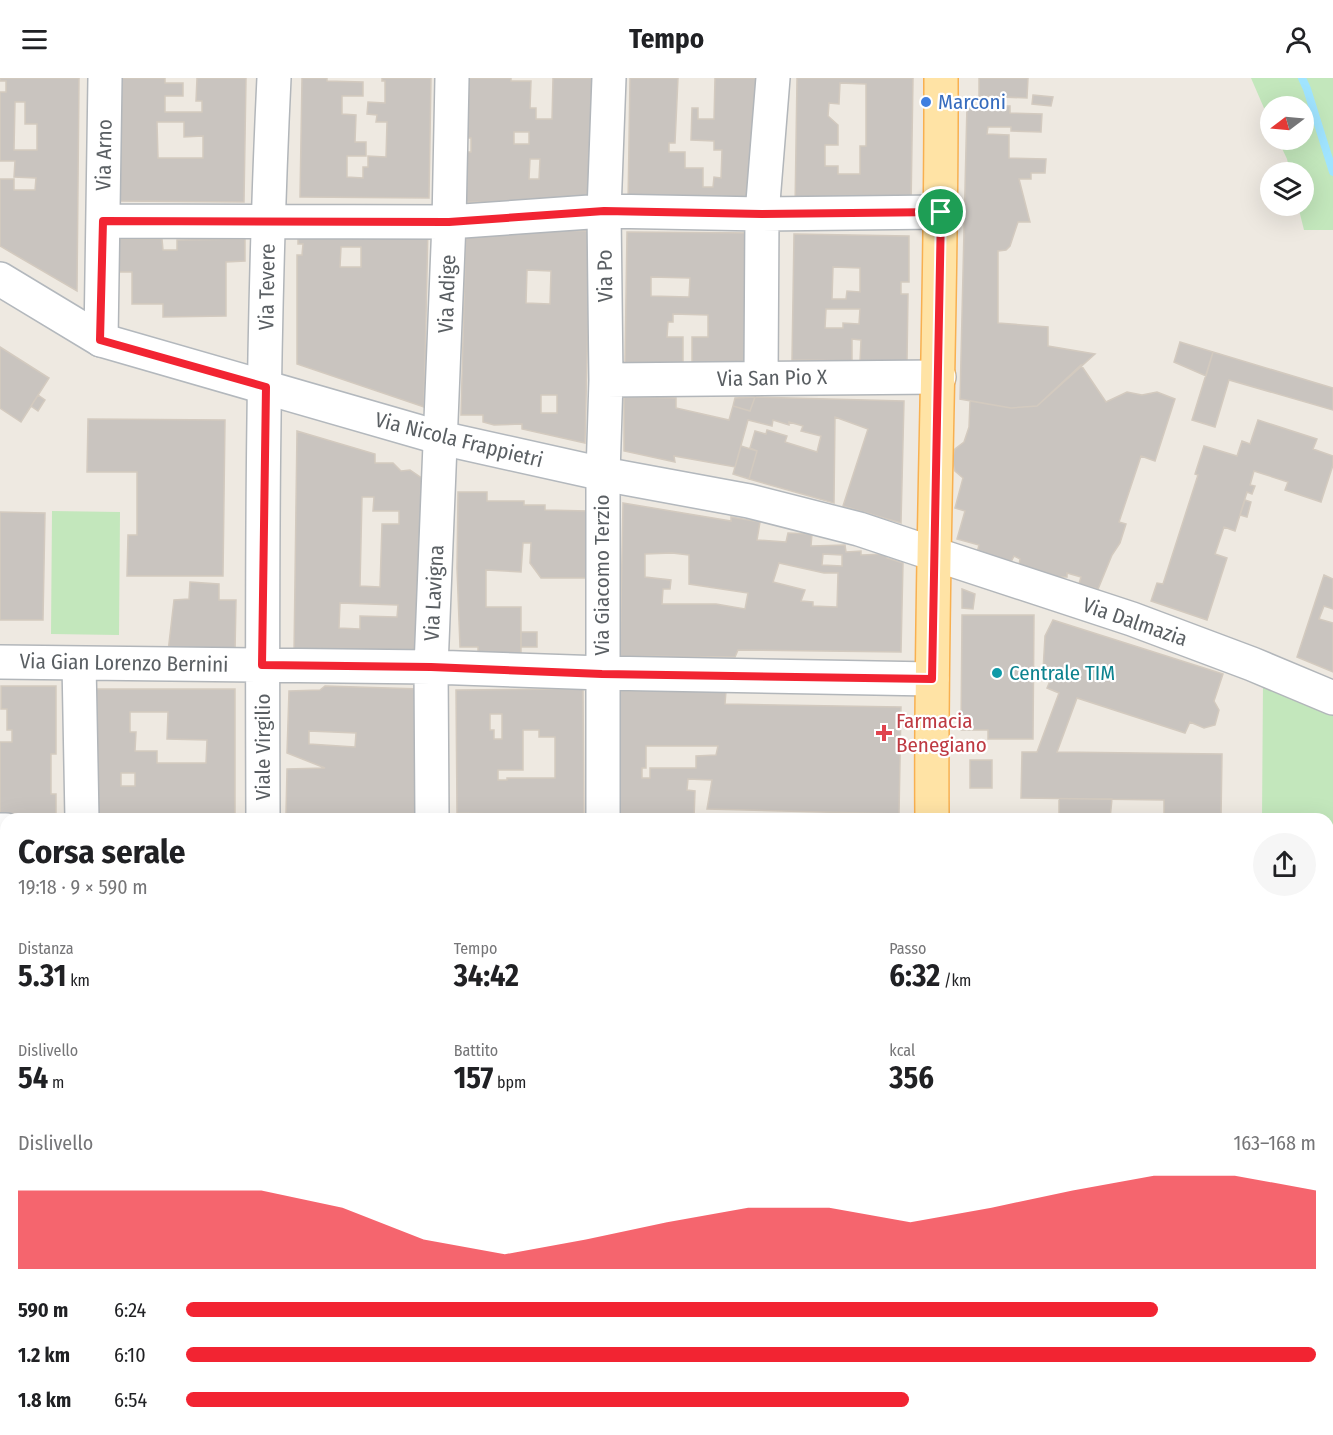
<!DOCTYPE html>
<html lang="it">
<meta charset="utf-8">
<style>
body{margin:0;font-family:"Fira Sans Condensed",sans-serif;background:#f6f6f6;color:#202124;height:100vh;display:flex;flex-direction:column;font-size:22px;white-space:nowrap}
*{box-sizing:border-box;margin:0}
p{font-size:20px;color:#757577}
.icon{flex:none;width:33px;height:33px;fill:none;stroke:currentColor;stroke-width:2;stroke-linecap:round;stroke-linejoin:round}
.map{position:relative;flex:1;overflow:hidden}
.details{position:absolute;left:0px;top:735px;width:1334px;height:622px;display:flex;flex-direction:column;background:#fff;border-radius:18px 18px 0 0;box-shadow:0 6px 24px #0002}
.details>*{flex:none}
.needle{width:39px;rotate:254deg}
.fabs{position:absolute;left:1260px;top:18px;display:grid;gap:12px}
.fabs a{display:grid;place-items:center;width:54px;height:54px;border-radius:50%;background:#fff;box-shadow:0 6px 24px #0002;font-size:30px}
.pin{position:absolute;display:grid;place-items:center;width:51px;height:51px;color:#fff;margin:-26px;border:3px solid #fff;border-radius:50%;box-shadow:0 2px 6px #0007}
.round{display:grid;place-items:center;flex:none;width:63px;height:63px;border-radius:32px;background:#f6f6f6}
.overview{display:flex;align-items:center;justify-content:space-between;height:102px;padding:0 18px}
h1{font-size:33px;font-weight:700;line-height:45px}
.metrics{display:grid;grid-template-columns:repeat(3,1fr);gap:9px;height:102px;padding:6px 18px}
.metrics div{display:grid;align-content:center}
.metrics b{font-size:30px;font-weight:700}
.metrics small{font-size:16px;font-weight:400}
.metrics p{font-size:16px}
.chart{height:168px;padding:12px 18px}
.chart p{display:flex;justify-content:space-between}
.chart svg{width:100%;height:108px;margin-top:6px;fill:#f22432;opacity:.7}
ul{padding:0 18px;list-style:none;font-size:20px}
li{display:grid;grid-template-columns:96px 72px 1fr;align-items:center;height:45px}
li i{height:15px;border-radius:8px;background:#f22432}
header{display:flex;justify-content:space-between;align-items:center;height:78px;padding:0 18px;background:#fff;font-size:27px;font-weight:700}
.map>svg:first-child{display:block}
.green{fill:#c3e7bc}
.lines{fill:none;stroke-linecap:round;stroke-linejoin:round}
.stream{stroke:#a0e4ff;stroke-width:8}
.building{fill:#c9c4bf;stroke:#d3cabf;stroke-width:1.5;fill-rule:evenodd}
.street-casing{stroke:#b2b6ba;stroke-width:36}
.secondary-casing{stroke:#b3b8bd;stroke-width:36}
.primary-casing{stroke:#f8b050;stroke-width:36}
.street{stroke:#fff;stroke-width:33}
.secondary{stroke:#fff;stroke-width:33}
.primary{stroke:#ffe3a5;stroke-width:33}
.route-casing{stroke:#fff;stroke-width:12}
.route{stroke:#f22432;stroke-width:8}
.shop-dot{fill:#3f7fe0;stroke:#fff;stroke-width:2}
.culture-dot{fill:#0f9aa8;stroke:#fff;stroke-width:2}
.health-dot{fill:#e0444e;stroke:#fff;stroke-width:2}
.labels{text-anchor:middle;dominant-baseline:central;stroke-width:4.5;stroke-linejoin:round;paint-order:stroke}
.shop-label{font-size:21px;fill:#366cbe;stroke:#fff;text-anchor:start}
.street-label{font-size:21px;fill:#5a5f63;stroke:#fff}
.culture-label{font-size:21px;fill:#0d838f;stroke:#fff;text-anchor:start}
.health-label{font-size:21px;fill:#be3a42;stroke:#fff;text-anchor:start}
</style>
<header><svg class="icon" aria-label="menu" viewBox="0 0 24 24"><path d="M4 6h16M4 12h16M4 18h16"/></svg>Tempo<svg class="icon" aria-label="person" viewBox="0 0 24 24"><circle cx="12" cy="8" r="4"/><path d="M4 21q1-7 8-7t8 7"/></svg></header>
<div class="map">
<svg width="1333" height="1357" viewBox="0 0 1333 1357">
<rect width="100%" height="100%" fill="#eee9e1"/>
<path class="green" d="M1251 0H1333V152H1304L1298 128H1304V94H1290L1287 81 1278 62H1304V28H1270V44Z
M52 433 120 434 119 557 51 556Z
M1263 604 1333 633V1044H1328V741H1262Z"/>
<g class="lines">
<path class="stream" d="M1302 0 1307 11 1333 94"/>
</g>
<path class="building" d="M0 0H79L77 213 0 168V101H14V112H35L36 100 14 99 15 83H0V14H6V3H0ZM15 24H25V46H37V72H14Z
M117 0H165V5H183V18H165V34H202V23H196L197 0H246L244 124 115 123ZM157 44H184V59L203 58V80H158Z
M302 0H327V3L363 4V18H342V36L356 37 355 64H366V78H347V99L363 100V89H368V78L386 79 387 44H376L377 37 367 36 368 24 385 25V3H382V0H431L429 120 300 119Z
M468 0H511V3H531L530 30H536V41H552L553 0H593L591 126 464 124 465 74H471V60H467ZM514 54H529V66H514ZM530 81H540L539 101H529Z
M630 0H678L675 65H669V74H685V90H703V109H713L714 99 721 100 722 72H714V63L691 62 692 30H698V41H714L715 0H758L757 127 628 126Z
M797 0H913L911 129 795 132ZM840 5 866 6V68H860V96H838V88H825V67H838V47L828 38 829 25 839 26Z
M979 0H1028L1027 20 979 18Z
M1033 17 1053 19 1051 28 1032 26Z
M967 27 1010 28V35L1042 36 1041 54 1011 53V49H988L987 56 1009 57V80L1046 81 1045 95H1031V101H1019L1030 144H1018L1010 168 1006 172 998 173V245L1048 249V268L1095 276 1037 328 1011 330 960 321Z
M298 144 428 149 424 329 297 286V177H302L303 166H298ZM341 169H361V189H340Z
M466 149 590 153 585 365 522 351V346L494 347 483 344V337H461ZM527 192 551 193 550 226 526 225ZM541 317H557V335H541Z
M627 154 756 155 755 287 692 286V259H708V237L673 236V244H668L667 259H683V286H625ZM651 199 690 200 689 219 651 218Z
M794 156 909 158V204H901V216H908L907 284H860L861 262 852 261V283L792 282ZM833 189 860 190V214L847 213 846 221H832ZM826 231H860L859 246 843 245V250H825Z
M111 161H162L163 172H177V162L245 161V183L226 184V238L163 239V226H132V194H112Z
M1180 264 1213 274 1206 298 1174 284Z
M0 269 49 300 21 344 0 330Z
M1213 274 1333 310V332L1229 302 1215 349 1192 342Z
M1081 287 1106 324 1127 314 1142 317 1157 314 1175 321 1155 383 1141 378 1119 444 1126 446 1120 465 1112 477 1098 511 1079 506 1081 499 1067 495V499H1055L1040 496 1033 491 1029 492 1019 487 1020 481 1014 478 1011 484 977 475 979 467 957 461 965 433 955 430 963 400 955 393 952 381 955 371 964 364 969 349 970 323 1011 330 1037 328Z
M38 317 45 322 38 333 31 328Z
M624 319 676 320V330L729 342 733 328 750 333 755 319 904 323 901 445 843 428 868 351 835 339 834 425 749 401 757 373 750 370 755 353 766 356 767 352 787 358 785 364 817 374 821 358 801 353 803 348 789 344V347L773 342 772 348 748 342 735 389 674 378 675 384 624 373Z
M755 319 750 333 733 328 735 320Z
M88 341 225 342 223 498H127L128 457H137V394H87Z
M1258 342 1317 361 1313 371 1333 378V387L1321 424 1285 412 1288 404 1254 393 1250 407 1255 408 1252 416 1247 414 1235 453 1224 449 1215 476 1227 480 1207 542 1151 523 1157 505 1163 506 1198 397 1195 396 1204 368 1237 378 1242 363 1250 366Z
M297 353 375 376V385H393L401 393 410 392 423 401 421 576 294 575ZM362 419H374L373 433H399V446H382L380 509 360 508ZM340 525 398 527 397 539 360 538V551L339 550Z
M741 368 757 373 749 401 733 396Z
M458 414H487V423H524V427H545V432L588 433 587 500H541L530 485 531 465H523L521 494 486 492V529H521V577H478V569H460L457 490Z
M1245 422 1251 424 1247 439 1240 437Z
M623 425 731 443V439L760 444 757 462 786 464 788 455 812 456 811 468 845 467 846 474 861 473V477L887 476V480L903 485 901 574 738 572 735 579 620 578ZM672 475 689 477V506L748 515 745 531 716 526H662L663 511H670L671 502 645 499V476ZM823 476 842 477V488L822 487ZM779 485 824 495H838L837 529 813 528V524L801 523 805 512 773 504Z
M0 434 45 435 43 542H0Z
M1324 497 1333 501V531L1324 528 1319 541 1333 545V594L1297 579Z
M190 504 219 506V522H236L235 574H168L174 522 189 521Z
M962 511 975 516 973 531 962 530Z
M962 537H1034L1033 661H988V652H961Z
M1053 542 1223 596 1214 623 1219 632 1215 647 1204 650 1190 644 1185 655 1077 620 1057 674 1222 676 1221 741H1164V722L1021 720 1022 674H1037L1059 615 1047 610 1050 603 1045 601 1043 593 1045 558Z
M521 554H537V569H521Z
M1 608H56V676H51V716H56V736H0V664H12V652H7V631H1Z
M325 608 421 611 418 739 286 736 287 691 325 690 287 675 289 613 320 612ZM309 653 356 655 355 669 309 666Z
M92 611H235V739H92ZM130 634H168L167 661 207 662 206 685H157V673H135L136 654H130ZM121 695H135V708H121Z
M583 611 584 739H495V736L457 735 456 612ZM490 636H502V661H494V652H490ZM523 652H539V659H555V700H507V702H498V692H523Z
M618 613H726L725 626 901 629 899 736 707 731 712 702 688 701 687 712 695 713 694 741 617 739ZM646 668H718L716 677 696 678V690H650V700H642V690H646Z
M970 682H992V710H970Z
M1059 721H1112L1110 741H1059Z
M0 773H6V838H0Z
M6 847V895H0V853H6Z
M0 932 6 933V970H0Z
M0 1002H6V1068H0Z
M1328 1093H1333V1116H1328Z
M0 1103H6V1191H0Z
M1328 1155H1333V1224H1328V1175H1332V1166H1328Z
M0 1210H6V1231H0Z
M1328 1249H1333V1316H1328Z
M0 1284H6V1321H1L0 1315Z
M0 1338 6 1339V1352H23V1357H0Z
M1328 1341H1333V1357H1263V1352H1328Z
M95 1352H138V1357H95Z
M349 1352H404V1357H349Z
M440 1352H484L485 1357H440Z
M517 1352H575V1357H517Z
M612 1352H739V1357H612Z
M775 1352H811V1357H775Z
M835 1352H893V1357H835Z
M952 1352H995V1357H952Z
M1006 1352H1074V1357H1006Z
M1101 1352H1215V1357H1101Z"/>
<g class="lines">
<g class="street-casing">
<path id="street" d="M103 143 449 144 604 133 762 136 941 134
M101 262 105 0
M761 300 762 136 773 0
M606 302 939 299
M934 476 1132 541 1252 586 1333 620
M0 584 431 589 602 595 932 601
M79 585 82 741
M263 741C262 494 262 247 274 0
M432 741 431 589 449 144 452 0
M603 741V396L606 302 604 133 609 0
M0 752H6
M0 909H6
M1328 1069H1333
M0 1084H6
M1328 1232H1333
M0 1252 6 1253
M77 1352V1357
M248 1352V1357
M420 1357V1352
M592 1357 593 1352
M755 1357V1352
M1083 1357V1352
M1248 1357V1352"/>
</g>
<g class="secondary-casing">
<path id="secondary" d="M0 201 101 262 441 360 603 396 749 423 859 451 934 476"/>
</g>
<g class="primary-casing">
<path id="primary" d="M932 741C930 494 942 247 941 0
M918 1352V1357"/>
</g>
<use href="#street" class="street"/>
<use href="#secondary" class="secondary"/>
<use href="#primary" class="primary"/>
</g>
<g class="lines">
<g class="route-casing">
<path id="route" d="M604 133 762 136 941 134 932 601 602 596 431 589 262 587 266 309 100 262 103 143 449 144Z"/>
</g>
<use href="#route" class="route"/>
</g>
<circle class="shop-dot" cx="926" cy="24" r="6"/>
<circle class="culture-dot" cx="997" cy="595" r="6"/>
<path class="health-dot" d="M881 646h6v6h6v6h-6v6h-6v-6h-6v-6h6z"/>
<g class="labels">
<g class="shop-label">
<text x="938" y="24">Marconi</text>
</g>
<g class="street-label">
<text transform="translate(104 77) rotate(-89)">Via Arno</text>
<text transform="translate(605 198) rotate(-91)">Via Po</text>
<text transform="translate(267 209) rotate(-89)">Via Tevere</text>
<text transform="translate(447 216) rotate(-88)">Via Adige</text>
<text transform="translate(772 300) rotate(-1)">Via San Pio X</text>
<text transform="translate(459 362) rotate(14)">Via Nicola Frappietri</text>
<text transform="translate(602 497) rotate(-90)">Via Giacomo Terzio</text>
<text transform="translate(434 515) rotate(-87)">Via Lavigna</text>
<text transform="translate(1135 544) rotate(19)">Via Dalmazia</text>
<text transform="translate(124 585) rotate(1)">Via Gian Lorenzo Bernini</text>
<text transform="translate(263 669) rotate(-90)">Viale Virgilio</text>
</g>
<g class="culture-label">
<text x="1009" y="595">Centrale TIM</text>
</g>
<g class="health-label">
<text x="896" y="643">Farmacia<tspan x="896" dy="24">Benegiano</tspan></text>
</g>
</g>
</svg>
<div class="fabs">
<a><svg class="needle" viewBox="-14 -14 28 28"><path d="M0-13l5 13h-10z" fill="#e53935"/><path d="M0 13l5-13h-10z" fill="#757577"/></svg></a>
<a><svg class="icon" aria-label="layers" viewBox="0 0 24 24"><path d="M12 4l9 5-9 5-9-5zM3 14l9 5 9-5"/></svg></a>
</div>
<div class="pin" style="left:941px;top:134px;background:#1e9e55"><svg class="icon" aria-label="arrive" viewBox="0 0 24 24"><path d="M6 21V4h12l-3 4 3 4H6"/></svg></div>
<section class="details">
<div class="overview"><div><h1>Corsa serale</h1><p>19:18 · 9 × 590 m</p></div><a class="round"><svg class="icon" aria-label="share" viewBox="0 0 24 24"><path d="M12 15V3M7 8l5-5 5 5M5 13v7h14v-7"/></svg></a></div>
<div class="metrics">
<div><p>Distanza</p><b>5.31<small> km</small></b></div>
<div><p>Tempo</p><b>34:42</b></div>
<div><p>Passo</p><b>6:32<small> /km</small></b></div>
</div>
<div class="metrics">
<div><p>Dislivello</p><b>54<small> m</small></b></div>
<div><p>Battito</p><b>157<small> bpm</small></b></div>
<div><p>kcal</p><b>356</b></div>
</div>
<div class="chart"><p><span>Dislivello</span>163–168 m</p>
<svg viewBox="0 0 160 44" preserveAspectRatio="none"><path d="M0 44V12L10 12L20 12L30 12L40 19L50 32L60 38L70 32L80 25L90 19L100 19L110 25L120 19L130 12L140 6L150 6L160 12V44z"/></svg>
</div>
<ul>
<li><b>590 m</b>6:24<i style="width:86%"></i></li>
<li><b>1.2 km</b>6:10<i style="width:100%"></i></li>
<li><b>1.8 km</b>6:54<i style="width:64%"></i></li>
</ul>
</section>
</div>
